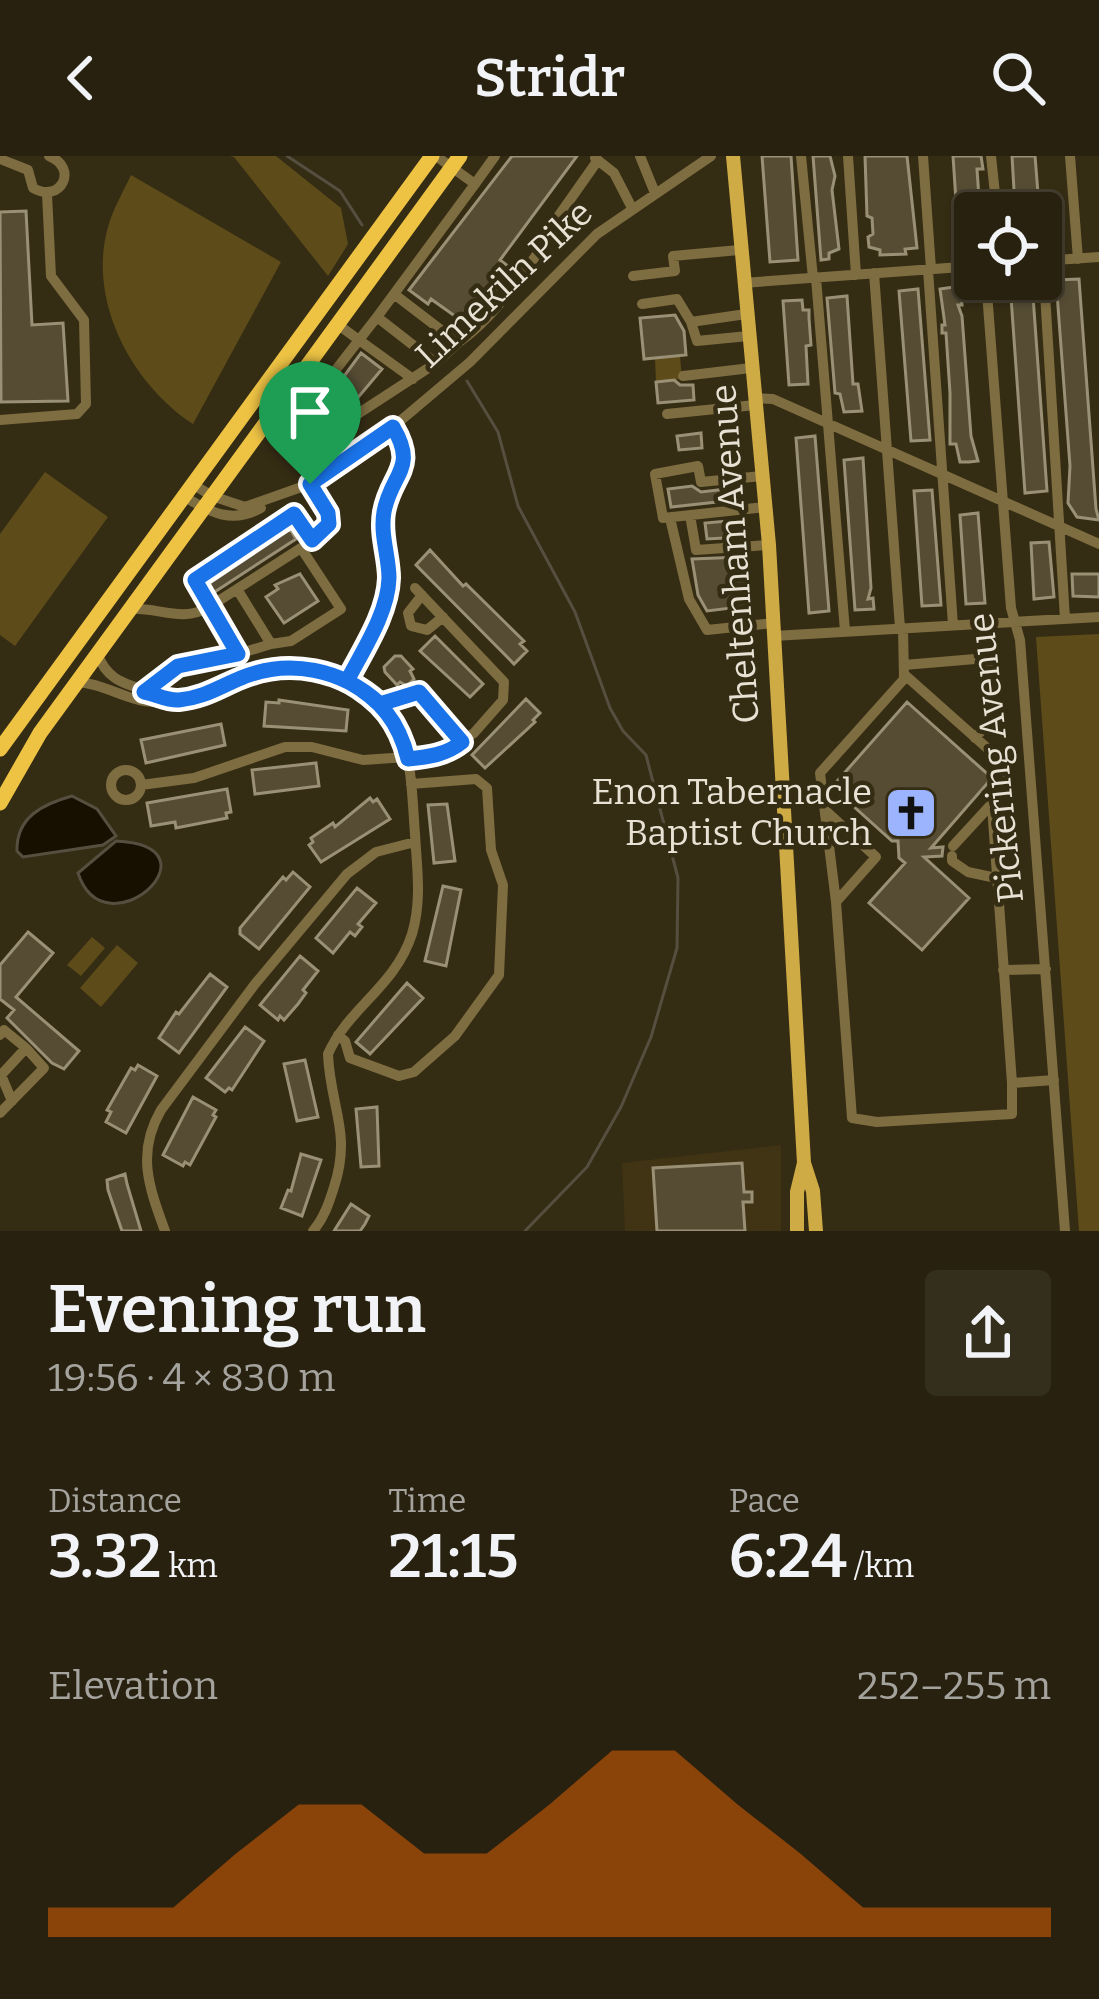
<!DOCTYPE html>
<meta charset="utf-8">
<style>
body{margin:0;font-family:Bitter,serif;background:#342e1d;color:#f1f3f6;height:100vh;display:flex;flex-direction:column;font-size:45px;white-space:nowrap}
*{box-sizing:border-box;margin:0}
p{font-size:39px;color:#a5a39e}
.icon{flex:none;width:66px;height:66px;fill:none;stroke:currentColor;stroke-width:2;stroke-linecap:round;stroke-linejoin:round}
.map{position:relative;height:1075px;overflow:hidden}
.details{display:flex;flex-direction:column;background:#28210f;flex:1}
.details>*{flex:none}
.tools{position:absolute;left:954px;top:36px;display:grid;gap:24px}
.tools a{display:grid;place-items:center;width:108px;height:108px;border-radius:12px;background:#28210f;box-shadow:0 3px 9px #0004,0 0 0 3px #443e2f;font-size:60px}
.pin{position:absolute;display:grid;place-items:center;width:102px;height:102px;color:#fff;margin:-123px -51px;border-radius:50% 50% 50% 0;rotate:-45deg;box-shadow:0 0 12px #0007}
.pin .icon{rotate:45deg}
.round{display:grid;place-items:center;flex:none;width:126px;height:126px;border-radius:12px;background:#342e1d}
.head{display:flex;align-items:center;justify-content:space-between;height:204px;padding:0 48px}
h1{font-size:66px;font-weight:600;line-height:90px}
.stats{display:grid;grid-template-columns:repeat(3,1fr);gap:18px;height:204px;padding:12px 48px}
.stats div{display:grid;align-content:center}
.stats b{font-size:60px;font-weight:600}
.stats small{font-size:33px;font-weight:400}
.stats p{font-size:33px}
.chart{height:336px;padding:24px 48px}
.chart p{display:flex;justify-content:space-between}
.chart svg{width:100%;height:216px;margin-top:12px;fill:#b45309;opacity:.7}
header{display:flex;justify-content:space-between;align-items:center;height:156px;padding:0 48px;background:#28210f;font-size:54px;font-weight:600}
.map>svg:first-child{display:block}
.built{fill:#403414}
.green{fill:#5d4c19}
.water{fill:#171001;stroke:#564f40;stroke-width:3}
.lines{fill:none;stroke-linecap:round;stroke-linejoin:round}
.stream{stroke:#564f40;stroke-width:3}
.building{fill:#564c34;stroke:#9a9075;stroke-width:3}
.minor{stroke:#7d6d40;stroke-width:10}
.major{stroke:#ceab45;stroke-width:14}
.highway{stroke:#eec344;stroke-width:15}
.route-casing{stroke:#fff;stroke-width:24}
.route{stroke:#1a73e8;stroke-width:15}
.labels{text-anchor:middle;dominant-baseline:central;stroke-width:9;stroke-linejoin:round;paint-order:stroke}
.street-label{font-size:36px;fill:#e8e2d4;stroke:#352c14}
.poi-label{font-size:36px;fill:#e8e2d4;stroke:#352c14;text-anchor:end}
</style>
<header><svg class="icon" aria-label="back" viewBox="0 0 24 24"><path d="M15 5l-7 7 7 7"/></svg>Stridr<svg class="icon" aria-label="search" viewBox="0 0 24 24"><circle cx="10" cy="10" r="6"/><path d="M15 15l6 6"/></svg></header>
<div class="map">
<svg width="1099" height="1075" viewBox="0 0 1099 1075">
<rect width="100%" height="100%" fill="#352c14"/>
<path class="built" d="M781 989V1075H625L622 1007Z"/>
<path class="green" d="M230 0H276L341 52 348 88 328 120 234 1Z
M131 19 281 106 193 268C132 228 87 145 108 71 113 53 123 36 131 19Z
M680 200 682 223 656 226 655 203Z
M45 316 108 361 15 490 0 479V378Z
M1099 478V1075H1079L1036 481Z
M92 781 105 792 81 820 67 809Z
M117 789 138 807 101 851 80 832Z"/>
<path class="water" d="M72 640 97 653 116 680 103 689 23 701 17 695C16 661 43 648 72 640Z
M116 685C225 690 105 799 78 717Z"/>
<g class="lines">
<path class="stream" d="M287 0 340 35 362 69
M467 225 498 276 518 350 575 456 610 552 623 575 646 599 678 722 677 792 651 881 621 951 587 1011 525 1075"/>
</g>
<path class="building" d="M512 0H577L500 104 513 114 466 168 431 143 428 148 409 134Z
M762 0H791L798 104 770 106Z
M813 0H830L835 20 832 34 839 93 829 97V103L821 104Z
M865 0H907L917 92 905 93 906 98 880 99V94L869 91 868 81 873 78 872 62 867 60Z
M953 0H981L983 13H977L980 57H975V89L959 90Z
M1012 0H1035L1039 50 1015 51Z
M26 55 32 169 63 167 68 245 1 246 0 56Z
M1079 123 1096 353 1099 364 1077 361 1068 347 1070 310 1056 124Z
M1032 126 1047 335 1025 337 1010 127Z
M961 130 962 149H958L962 160 971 280 978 305 969 306H960L956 288H950V237L946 177H942V169H945L940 133Z
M918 133 930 284 911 285 899 135Z
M847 140 853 228H858L862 255 844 256 840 238 835 237 827 142Z
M802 144 803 154H809V162L811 189 806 190 808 228 789 229 783 145Z
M675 159 684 175 686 199 644 203 640 162Z
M361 197 382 213 350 251 331 238Z
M674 224 680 229H693L694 244 658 247 656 226Z
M318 252 331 262 317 277 306 269Z
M701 277 702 292 679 294 677 280Z
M815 280 829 455 809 457 796 282Z
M863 302 871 432 868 443 873 442 874 453 855 454 844 304Z
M692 330 701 336 735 332 736 344 671 351 668 333Z
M932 334 941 449 922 450 914 335Z
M978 357 985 447 966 448 960 359Z
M738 364 741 381 707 383 705 367Z
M290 373 296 383 213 437 208 427Z
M1049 386 1054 441 1034 443 1031 387Z
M430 394 463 430 466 428 524 485 520 488 527 495 514 508 416 409Z
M742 401 748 450 707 455 698 439 692 403Z
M300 418 318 445 284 467 266 441 278 433 275 429Z
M1072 418H1099V441L1073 440Z
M435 480 483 528 470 541 420 495Z
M395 500H401L413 513 410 515 414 523 407 530 400 526 397 529 385 516 384 511Z
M526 543 540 557 533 564 535 566 485 612 472 599Z
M279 544 348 554 346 575 264 570 266 546 279 547Z
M907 546 992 622 931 692 943 691 942 700 924 701 969 742 922 794 869 747 905 707 899 702 898 685H892L832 631Z
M221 568 225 589 146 607 141 584Z
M316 607 319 630 255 638 252 614Z
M227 633 231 656 226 657 227 662 176 672 175 666 151 670 147 647Z
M370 642 373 646 377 643 390 663 321 706 309 689 313 686 311 682 333 667 335 671Z
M447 648 455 705 434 707 428 649Z
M293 716 310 731 259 793 240 778V772L283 721 286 724Z
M443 730 461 734 446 810 425 805Z
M357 732 376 747 358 768 362 771 355 780 350 776 333 797 316 782Z
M28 776 53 797 16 841 79 895 64 913 52 907 7 862 14 854 0 843V809Z
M300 800 318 815 303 834 306 837 298 848 284 864 280 860 278 864 260 849Z
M210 818 227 831 179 897 159 882 176 856 179 858Z
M407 827 423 842 370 898 356 886Z
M245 871 264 885 232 934 229 932 225 936 206 922Z
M305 904 318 961 297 965 284 908Z
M138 909 157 920 126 977 106 966 111 956 107 954 131 912 135 914Z
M193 941 216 954 213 959 216 961 190 1009 185 1006 183 1010 163 999Z
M377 951 379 1010 361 1011 356 953Z
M301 998 321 1004 302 1060 281 1052 288 1034 291 1035Z
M742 1007 744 1036H752V1046H743L745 1075H657L653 1012Z
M125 1018 127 1028 141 1075H122L108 1034 107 1024Z
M351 1048 369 1060 365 1068 360 1075H334Z"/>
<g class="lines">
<path class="minor" d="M436 0 475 28 495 0
M640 0 655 37
M801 0 813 122
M848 0 856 119
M923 0 931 113
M991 0 997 57
M1070 0 1078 103
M595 2 614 17 632 52
M0 3 28 14
M28 14 33 32C61 48 79 12 49 0
M1041 105 1099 101
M1043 105 1065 463
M928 114 953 469
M874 117 900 472
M633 120 675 115 673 100 739 94
M816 122 845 475
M986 123 1011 452 1020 484 1065 1075
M743 127 975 110
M394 138 377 161 436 207 458 187 394 138 475 28
M642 148 677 143 691 166 697 185 748 180
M377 161 359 184 413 223
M691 166 746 158
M458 187C495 161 519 122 546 86L548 75 598 4
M301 217 316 239 350 263 337 276 300 299 288 293 282 283 359 184 337 168
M683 220 751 212
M755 242 773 243 1099 388
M667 258 755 249
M350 263 436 207
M0 264 77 258 86 248 84 164 51 120 47 38
M762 320 701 326 698 310 655 318 663 362 765 351
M310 328 328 357 329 368C321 378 311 385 301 392L209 451 195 424 294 358 312 384
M194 329 212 340 245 351 310 328 393 271 470 206 597 78 711 0
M185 341C211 357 233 368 261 352
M690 359 696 394 769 389
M670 362 689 443 707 474 773 467
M422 439 408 457 411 470 427 474 443 461
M129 453C159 451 182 467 209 451L238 498 271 488 237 433
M903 472 904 523 820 617 836 746 852 962 877 966 1012 958V927L1054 924
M774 480 1099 461
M271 488 291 485 341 453 301 392
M97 497C110 534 140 527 167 544
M904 509 987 502 993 562 975 582
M905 519 1005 608 1010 628 953 690
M347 525C363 494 388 458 389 422 389 400 380 379 384 357 391 317 418 313 393 271
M76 526C104 527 128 546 156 546 207 546 247 512 297 512 316 512 334 518 350 527 414 561 410 614 415 678 417 713 422 744 412 778 395 831 348 852 328 898 330 951 352 976 334 1031 329 1047 324 1062 313 1075
M144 536 177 510 238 498
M380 548 419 537 462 587
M111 629a15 15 0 1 1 30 0a15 15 0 1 1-30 0Z
M141 629 194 622 285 591H312L363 604 437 599 474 577 503 544 504 526 415 432
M992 650 1012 927
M827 656 876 701 836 746
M952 700V705L968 716 996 722
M1003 814 1046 813
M0 879 4 874 26 892
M338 879 345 885 350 902 399 920 414 916 455 880 499 819 503 729 491 694 487 632 476 623 411 628
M0 957 44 912 26 892 1 919 12 945
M165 1075C149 1031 136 997 161 954L255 828 347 718 376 696 415 686"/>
<path class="major" d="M733 0 769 389 804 1007 813 1035 816 1075
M797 1075V1036L804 1007"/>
<path class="highway" d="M0 593 432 0
M0 647 40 577 460 0"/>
</g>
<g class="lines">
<g class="route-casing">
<path id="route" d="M310 328 393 271C418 313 391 317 384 356 380 379 389 400 389 422 388 457 363 494 347 525 381 544 399 566 408 603 428 601 446 599 462 586L419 536 380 548C342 513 289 502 241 522 219 531 203 542 179 544 167 545 156 538 144 536L178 510 238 498 195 424 294 358 312 384 329 368 328 357 310 328"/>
</g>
<use href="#route" class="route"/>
</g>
<defs>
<g id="church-square" transform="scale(2.7)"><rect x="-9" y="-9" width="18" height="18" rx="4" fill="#9cb4fd" stroke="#352c14"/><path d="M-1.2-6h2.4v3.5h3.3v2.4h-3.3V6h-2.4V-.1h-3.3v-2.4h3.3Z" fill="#111"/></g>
</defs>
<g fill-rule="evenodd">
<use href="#church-square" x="911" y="657"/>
</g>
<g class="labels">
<g class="street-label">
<text transform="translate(504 128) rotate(-43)">Limekiln Pike</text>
<text transform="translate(735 398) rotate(-94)">Cheltenham Avenue</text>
<text transform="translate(996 602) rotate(-96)">Pickering Avenue</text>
</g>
<g class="poi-label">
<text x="872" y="636">Enon Tabernacle<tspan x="872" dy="41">Baptist Church</tspan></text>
</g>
</g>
</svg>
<div class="tools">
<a><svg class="icon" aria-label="locate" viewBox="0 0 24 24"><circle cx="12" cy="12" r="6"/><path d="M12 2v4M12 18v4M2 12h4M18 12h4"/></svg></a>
</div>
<div class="pin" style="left:310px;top:328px;background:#1e9e55"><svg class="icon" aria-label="arrive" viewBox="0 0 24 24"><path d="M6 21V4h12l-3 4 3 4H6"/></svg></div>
</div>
<section class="details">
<div class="head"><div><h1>Evening run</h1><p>19:56 · 4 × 830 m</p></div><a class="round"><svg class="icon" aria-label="share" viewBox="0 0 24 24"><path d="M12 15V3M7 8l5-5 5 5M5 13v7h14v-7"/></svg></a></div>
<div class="stats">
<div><p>Distance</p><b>3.32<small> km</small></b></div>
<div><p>Time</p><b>21:15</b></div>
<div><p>Pace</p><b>6:24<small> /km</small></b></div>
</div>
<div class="chart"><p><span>Elevation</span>252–255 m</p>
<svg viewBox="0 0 160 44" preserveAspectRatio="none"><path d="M0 44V38L10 38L20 38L30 27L40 17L50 17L60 27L70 27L80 17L90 6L100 6L110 17L120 27L130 38L140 38L150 38L160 38V44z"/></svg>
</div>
</section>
